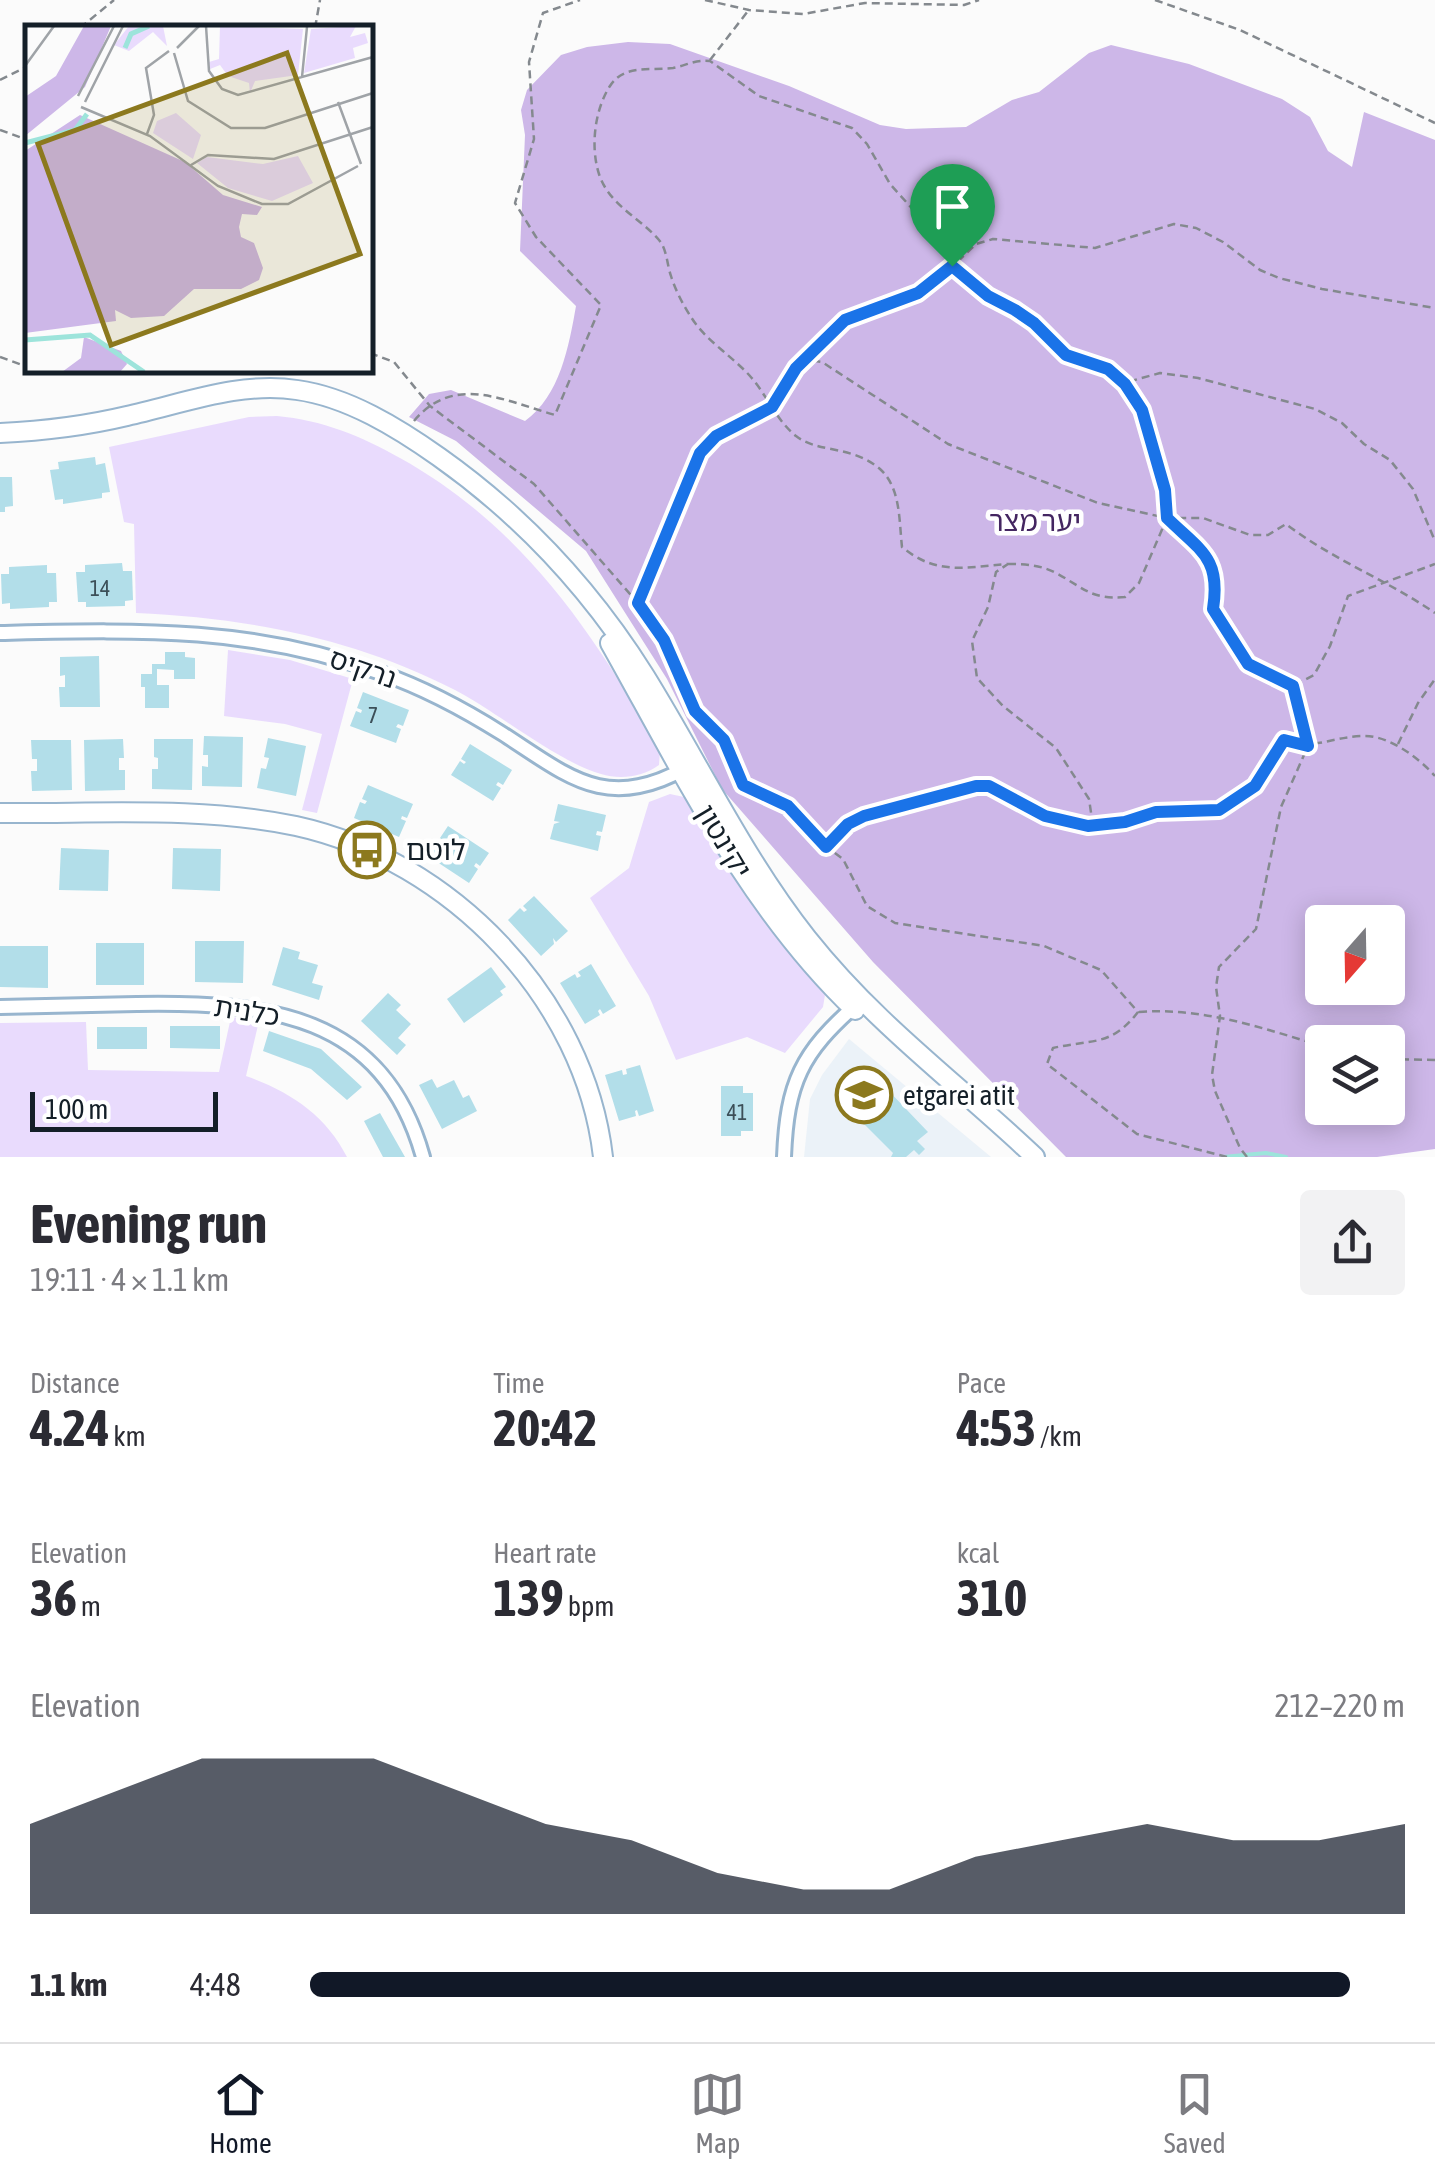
<!DOCTYPE html>
<meta charset="utf-8">
<style>
body{margin:0;font-family:"Asap Condensed","Noto Sans Hebrew",sans-serif;background:#f2f2f3;color:#2b2b33;height:100vh;display:flex;flex-direction:column;font-size:38px;white-space:nowrap}
*{box-sizing:border-box;margin:0}
p{font-size:32px;color:#7c7c81}
.icon{flex:none;width:55px;height:55px;fill:none;stroke:currentColor;stroke-width:2;stroke-linecap:round;stroke-linejoin:round}
.map{position:relative;height:1157px;overflow:hidden}
.drawer{display:flex;flex-direction:column;background:#fff;flex:1}
.drawer>*{flex:none}
.needle{width:65px;rotate:200deg}
.fabs{position:absolute;left:1305px;top:905px;display:grid;gap:20px}
.fabs a{display:grid;place-items:center;width:100px;height:100px;border-radius:10px;background:#fff;box-shadow:0 5px 25px #0003;font-size:50px}
.scale{position:absolute;left:30px;bottom:25px;width:188px;box-sizing:border-box;padding-left:10px;border:5px solid #141f28;border-top:0;font-size:28px;line-height:35px;white-space:nowrap;color:#141f28;-webkit-text-stroke:8px #fff;paint-order:stroke}
.pin{position:absolute;display:grid;place-items:center;width:85px;height:85px;color:#fff;margin:-102px -42px;border-radius:50% 50% 50% 0;rotate:-45deg;box-shadow:0 0 10px #0007}
.pin .icon{rotate:45deg}
.round{display:grid;place-items:center;flex:none;width:105px;height:105px;border-radius:10px;background:#f2f2f3}
.summary{display:flex;align-items:center;justify-content:space-between;height:170px;padding:0 30px}
h1{font-size:55px;font-weight:700;line-height:75px}
.figures{display:grid;grid-template-columns:repeat(3,1fr);gap:15px;height:170px;padding:10px 30px}
.figures div{display:grid;align-content:center}
.figures b{font-size:50px;font-weight:700}
.figures small{font-size:28px;font-weight:400}
.figures p{font-size:28px}
.chart{height:280px;padding:20px 30px}
.chart p{display:flex;justify-content:space-between}
.chart svg{width:100%;height:180px;margin-top:10px;fill:#111827;opacity:.7}
ul{padding:0 30px;list-style:none;font-size:32px}
li{display:grid;grid-template-columns:160px 120px 1fr;align-items:center;height:75px}
li i{height:25px;border-radius:12px;background:#111827}
.tab-bar{display:flex;justify-content:space-around;align-items:center;height:140px;border-top:2px solid #e1e1e2;background:#fff;font-size:28px;color:#7c7c81}
.tab-bar a{display:grid;justify-items:center;gap:5px}
.tab-bar .active{color:#111827}
.map>svg:first-child{display:block}
.built{fill:#ebf2f8}
.green{fill:#e9dbfd}
.forest{fill:#cdb7e8;fill-rule:evenodd}
.lines{fill:none;stroke-linecap:round;stroke-linejoin:round}
.stream{stroke:#9de4db;stroke-width:4}
.building{fill:#b2dee9}
.street-casing{stroke:#98b5ce;stroke-width:18}
.secondary-casing{stroke:#98b5ce;stroke-width:22}
.path{stroke:#84898e;stroke-width:2.5;stroke-dasharray:8 5;stroke-linecap:butt}
.street{stroke:#fff;stroke-width:12}
.secondary{stroke:#fff;stroke-width:18}
.route-casing{stroke:#fff;stroke-width:20}
.route{stroke:#1a73e8;stroke-width:12}
.labels{text-anchor:middle;dominant-baseline:central;stroke-width:9;stroke-linejoin:round;paint-order:stroke}
.number-label{font-size:22px;fill:#3c4f58}
.park-label{font-size:28px;fill:#442661;stroke:#fff}
.street-label{font-size:28px;fill:#141f28;stroke:#fff}
.poi-label{font-size:28px;fill:#141f28;stroke:#fff;text-anchor:start}
.inset-river{fill:none;stroke:#9de4db;stroke-width:5}
.inset-road{fill:none;stroke:#9fa3a7;stroke-width:2.5}
.view{fill:#8c791e;fill-opacity:0.15;stroke:#8c791e;stroke-width:5}
.inset-edge{fill:none;stroke:#141f28;stroke-width:5}
</style>
<div class="map">
<svg width="1435" height="1157" viewBox="0 0 1435 1157">
<rect width="100%" height="100%" fill="#fbfbfb"/>
<path class="built" d="M849 1039 991 1157H804L810 1099 822 1075Z"/>
<path class="green" d="M277 416C322 420 361 436 400 458 521 525 594 632 660 751L659 765C643 777 620 780 601 774 556 761 499 713 455 690 354 638 248 618 136 613L134 524 124 522 109 447 249 417Z
M228 650 290 660 353 679 317 813 302 810 322 734 285 724 224 716Z
M670 794 684 797 746 897 825 995 823 1007 785 1053 747 1037 676 1060 649 996 590 898 629 868 649 802Z
M231 1017 259 1021 246 1076C289 1091 326 1115 347 1157H0V1023L86 1022 88 1070 219 1072Z"/>
<path class="forest" d="M628 42 670 44 789 86 880 125 906 129 966 127 1012 100 1039 92 1089 53 1111 45 1189 64 1282 99 1310 117 1328 151 1352 167 1364 112 1435 140V1149L1377 1157H1066L873 962 722 789 667 679 586 551 456 441 409 417 429 394 451 390 525 421C560 396 569 346 576 306L520 251 525 135 521 110 527 90 561 55 587 47ZM1322 922H1388V988H1322ZM1322 1042H1388V1108H1322Z"/>
<g class="lines">
<path class="stream" d="M1223 1157 1266 1153 1286 1157"/>
</g>
<path class="building" d="M95 457 96 465 105 463 110 492 102 493V498L63 504V499L55 500 50 470 59 469 58 462Z
M0 477H12L13 506 5 507V512H0Z
M122 563 123 571H132L133 600 125 601V606L86 607V602H78L76 572H85V565Z
M47 565V573H56L57 602H49V607L10 609V603L2 604 1 574H9V567Z
M165 652H185V657L195 658V679H174V670L157 669V685H169V708H145V687H141V674H152V664H165Z
M99 656 100 707H60L59 687H65V675L60 676V657Z
M363 692 409 710 403 726 398 724 396 727 401 729 396 743 350 726 356 711 361 713 362 710 357 708Z
M204 736 243 737 242 787 202 786V766L208 767V755H203Z
M268 738 306 746 296 796 257 788 261 768 266 769 269 758 264 757Z
M123 739 124 758H119V770H125V790L85 791 84 740Z
M154 739H193L192 790 152 789V769H158V758L154 757Z
M31 740H71L72 790 32 791 31 771H37V759H32Z
M470 744 512 770 503 785 498 782 496 785 501 788 493 801 451 775 460 761 464 764 466 762 461 759Z
M368 785 413 804 407 818 402 816 401 819 406 821 399 837 354 818 360 802 365 804 367 801 362 799Z
M558 804 606 815 602 832 597 831 596 835 601 836 598 851 550 839 554 824 560 822 554 821Z
M448 826 489 853 480 866 476 863 474 866 478 869 469 883 428 856 437 842 442 845 444 841 440 838Z
M61 848 109 850 108 891 59 890Z
M173 848 221 849 220 891 172 889Z
M534 896 568 931 556 942 553 938 554 944 541 956 508 920 520 908 524 912 527 910 523 906Z
M195 941H244L243 983 195 982Z
M96 943H144V985H96Z
M0 946H48V988L0 987Z
M283 947 300 952 298 959 318 965 312 983 323 986 319 1000 272 985Z
M591 964 616 1006 603 1014 600 1009 598 1011 600 1015 585 1024 560 983 575 974 577 978 581 976 578 972Z
M491 967 506 987 500 991 503 995 464 1023 447 999Z
M388 993 401 1005 396 1010 411 1024 398 1038 406 1045 397 1055 361 1021Z
M170 1026H220V1049L170 1048Z
M97 1027H147V1049H97Z
M269 1031 321 1049 362 1087 347 1100 311 1069 263 1051Z
M640 1065 654 1111 639 1116 637 1110 635 1111 636 1116 619 1121 605 1075 622 1070 623 1075 627 1074 626 1069Z
M432 1079 437 1088 454 1080 463 1098 469 1095 477 1111 442 1129 419 1085Z
M721 1086H743V1093H753V1131H741V1136H721Z
M885 1087 928 1132 917 1141 925 1149 919 1155 914 1150 906 1157H891L893 1153 864 1124 877 1111 869 1103Z
M380 1113 405 1157H383L364 1121Z"/>
<g class="lines">
<g class="street-casing">
<path id="street" d="M0 633C136 630 251 626 381 673 424 688 465 710 503 734 571 778 606 812 688 767
M0 1007C46 1006 91 1005 137 1004 266 1002 383 1013 423 1157
M784 1157C787 1083 801 1053 857 1004"/>
</g>
<g class="secondary-casing">
<path id="secondary" d="M0 433C43 431 85 426 127 416 182 404 240 381 297 390 348 397 398 428 439 457 521 515 591 590 645 676 699 763 743 857 807 938 877 1026 956 1082 1035 1157
M610 643C682 771 748 908 855 1010
M0 813C97 814 200 806 296 826 451 860 585 999 603 1157"/>
</g>
<path class="path" d="M705 0 749 10 803 14 865 3 964 5 979 0
M1155 0 1240 30 1435 123
M80 28 114 0
M315 28 320 0
M710 60 748 11
M0 80 28 66
M0 130 28 140
M370 353 394 362 430 406 534 484 637 602
M0 357 28 367
M809 359 845 320 918 293 938 280 976 244 993 239 1095 248 1174 224 1196 228 1223 242 1260 270 1279 278 1322 289 1435 308
M1117 376 1131 381 1160 373 1198 378 1315 409 1342 423 1364 444 1390 460 1413 489 1435 541
M414 421C454 373 505 401 555 415L601 305 536 237 515 203 534 139 529 62 543 13 580 0
M1169 520C1203 553 1221 559 1213 609L1248 665 1291 686
M1008 564C1025 564 1041 565 1056 573 1084 588 1091 600 1125 597L1139 583 1167 518 1165 490 1142 410 1125 384 1109 369 1066 355 1033 323 1015 309 988 297 952 267 935 234 890 184 867 144 852 128 759 96 710 61C696 59 685 66 673 68 650 71 624 64 610 86 595 109 590 146 599 174 609 205 639 217 659 240 667 249 667 265 671 276 675 289 683 305 691 317 705 340 732 356 750 376 767 395 776 420 796 436 817 453 852 445 880 469 901 488 899 521 902 547 937 576 965 567 1008 564L996 572 988 607 972 641 977 678 1003 706 1056 748 1089 799 1093 826
M1398 744 1418 703 1435 679
M828 846 848 824 864 815 976 785H989L1045 816 1088 826 1125 822 1156 812 1219 810 1255 786 1284 740C1321 749 1327 738 1361 736 1387 734 1418 757 1435 776
M1139 1012C1203 1007 1262 1028 1322 1046
M1388 1059 1435 1060
M1227 1157 1137 1134 1047 1064 1053 1048C1092 1039 1111 1047 1138 1012L1101 970 1044 946 895 923 867 906 843 859 827 847 789 806 743 785 724 740 695 711 664 640 638 603 700 453 716 437 772 407 796 368 808 360 822 362 948 444 1098 503 1167 518H1203L1250 535H1268L1286 524C1333 560 1387 580 1435 613
M1247 1157 1240 1148 1215 1091 1212 1075 1220 1016 1216 987 1219 967 1256 929 1281 807 1308 746 1293 686 1314 675 1330 646 1348 596 1435 564"/>
<use href="#street" class="street"/>
<use href="#secondary" class="secondary"/>
</g>
<g class="lines">
<g class="route-casing">
<path id="route" d="M952 266 988 296 1015 310 1034 323 1066 355 1108 369 1125 384 1142 410 1165 490 1167 518C1201 551 1221 558 1213 609L1248 664 1293 686 1308 746 1284 740 1255 786 1219 810 1156 812 1125 822 1088 826 1045 816 989 786H976L864 816 848 824 826 847 788 806 743 785 724 740 695 711 664 640 638 603 700 453 716 436 772 407 796 368 845 320 918 293Z"/>
</g>
<use href="#route" class="route"/>
</g>
<defs>
<g id="bus-ring" transform="scale(2.875)"><circle r="9.5" fill="#fff" stroke="#8c791e" stroke-width="1.5"/><path d="M-5-6H5V4H4V6H2V4H-2V6H-4V4H-5ZM-3.5-4V0h7V-4ZM-3.5 1.2v1.5H-2V1.2ZM2 1.2v1.5H3.5V1.2Z" fill="#8c791e"/></g>
<g id="school-ring" transform="scale(2.875)"><circle r="9.5" fill="#fff" stroke="#8c791e" stroke-width="1.5"/><path d="M0-5L7-2L0 1L-7-2ZM-4 1L0 2.5L4 1V4Q0 6-4 4Z" fill="#8c791e"/></g>
</defs>
<g fill-rule="evenodd">
<use href="#bus-ring" x="367" y="850"/>
<use href="#school-ring" x="864" y="1095"/>
</g>
<g class="labels">
<g class="number-label">
<text x="100" y="588">14</text>
<text x="373" y="715">7</text>
<text x="737" y="1112">41</text>
</g>
<g class="park-label">
<text x="1035" y="521">יער מצר</text>
</g>
<g class="street-label">
<text transform="translate(363 668) rotate(19)">נרקיס</text>
<text transform="translate(724 841) rotate(59)">יקינטון</text>
<text transform="translate(247 1011) rotate(9)">כלנית</text>
</g>
<g class="poi-label">
<text x="406" y="850">לוטם</text>
<text x="903" y="1095">etgarei atit</text>
</g>
</g>
<g transform="translate(25 25)">
<rect width="348" height="348" fill="#fbfbfb"/>
<path d="M104 1H138L142 21 128 7 104 26 89 20ZM195 1 278 4 273 50 230 56 225 68 224 58 203 51 195 40 185 44 184 37 194 34ZM331 1 325 12 340 8 343 18 328 23 330 33 279 48 286 4ZM151 88 176 110 168 134 128 108 132 96ZM273 131 288 158 247 176 203 163 172 138 182 132 238 139Z" fill="#e9dbfd"/>
<path d="M59 1H86L60 62 0 111V72L31 51ZM55 90 160 137 198 170 237 182 232 190 217 189 214 202 216 212 229 218 238 243 234 255 216 264H169L139 291 106 293 90 285 91 296 0 308V126ZM59 312 96 326 102 339 95 347H37L56 333Z" fill="#cdb7e8"/>
<path class="inset-river" d="M100 23 106 9 124 1M0 118 50 105 62 89M0 315 65 310 119 347"/>
<path class="inset-road" d="M181 1 184 46 197 64 213 70 348 32M152 23 174 1M149 28 163 76 206 103H240L348 68M0 41 29 1M277 52 282 2M53 71 89 1M60 77 98 1M313 77 336 139M56 82 125 111 193 161 237 179H263L333 141M122 109 129 90 121 43 144 26M166 140 183 130 249 134 348 102"/>
<path class="view" d="M262 28 335 229 86 320 13 119Z"/>
<rect width="348" height="348" class="inset-edge"/>
</g>
</svg>
<div class="fabs">
<a><svg class="needle" viewBox="-14 -14 28 28"><path d="M0-13l5 13h-10z" fill="#e53935"/><path d="M0 13l5-13h-10z" fill="#7c7c81"/></svg></a>
<a><svg class="icon" aria-label="layers" viewBox="0 0 24 24"><path d="M12 4l9 5-9 5-9-5zM3 14l9 5 9-5"/></svg></a>
</div>
<div class="scale">100 m</div>
<div class="pin" style="left:952px;top:266px;background:#1e9e55"><svg class="icon" aria-label="arrive" viewBox="0 0 24 24"><path d="M6 21V4h12l-3 4 3 4H6"/></svg></div>
</div>
<section class="drawer">
<div class="summary"><div><h1>Evening run</h1><p>19:11 · 4 × 1.1 km</p></div><a class="round"><svg class="icon" aria-label="share" viewBox="0 0 24 24"><path d="M12 15V3M7 8l5-5 5 5M5 13v7h14v-7"/></svg></a></div>
<div class="figures">
<div><p>Distance</p><b>4.24<small> km</small></b></div>
<div><p>Time</p><b>20:42</b></div>
<div><p>Pace</p><b>4:53<small> /km</small></b></div>
</div>
<div class="figures">
<div><p>Elevation</p><b>36<small> m</small></b></div>
<div><p>Heart rate</p><b>139<small> bpm</small></b></div>
<div><p>kcal</p><b>310</b></div>
</div>
<div class="chart"><p><span>Elevation</span>212–220 m</p>
<svg viewBox="0 0 160 44" preserveAspectRatio="none"><path d="M0 44V22L10 14L20 6L30 6L40 6L50 14L60 22L70 26L80 34L90 38L100 38L110 30L120 26L130 22L140 26L150 26L160 22V44z"/></svg>
</div>
<ul>
<li><b>1.1 km</b>4:48<i style="width:95%"></i></li>
</ul>
</section>
<nav class="tab-bar">
<a class="active"><svg class="icon" aria-label="home" viewBox="0 0 24 24"><path d="M3 11l9-7 9 7M6 9v11h12V9"/></svg>Home</a>
<a><svg class="icon" aria-label="map" viewBox="0 0 24 24"><path d="M3 6l6-2 6 2 6-2v14l-6 2-6-2-6 2zM9 4v14M15 6v14"/></svg>Map</a>
<a><svg class="icon" aria-label="saved" viewBox="0 0 24 24"><path d="M7 4h10v16l-5-4-5 4z"/></svg>Saved</a>
</nav>
